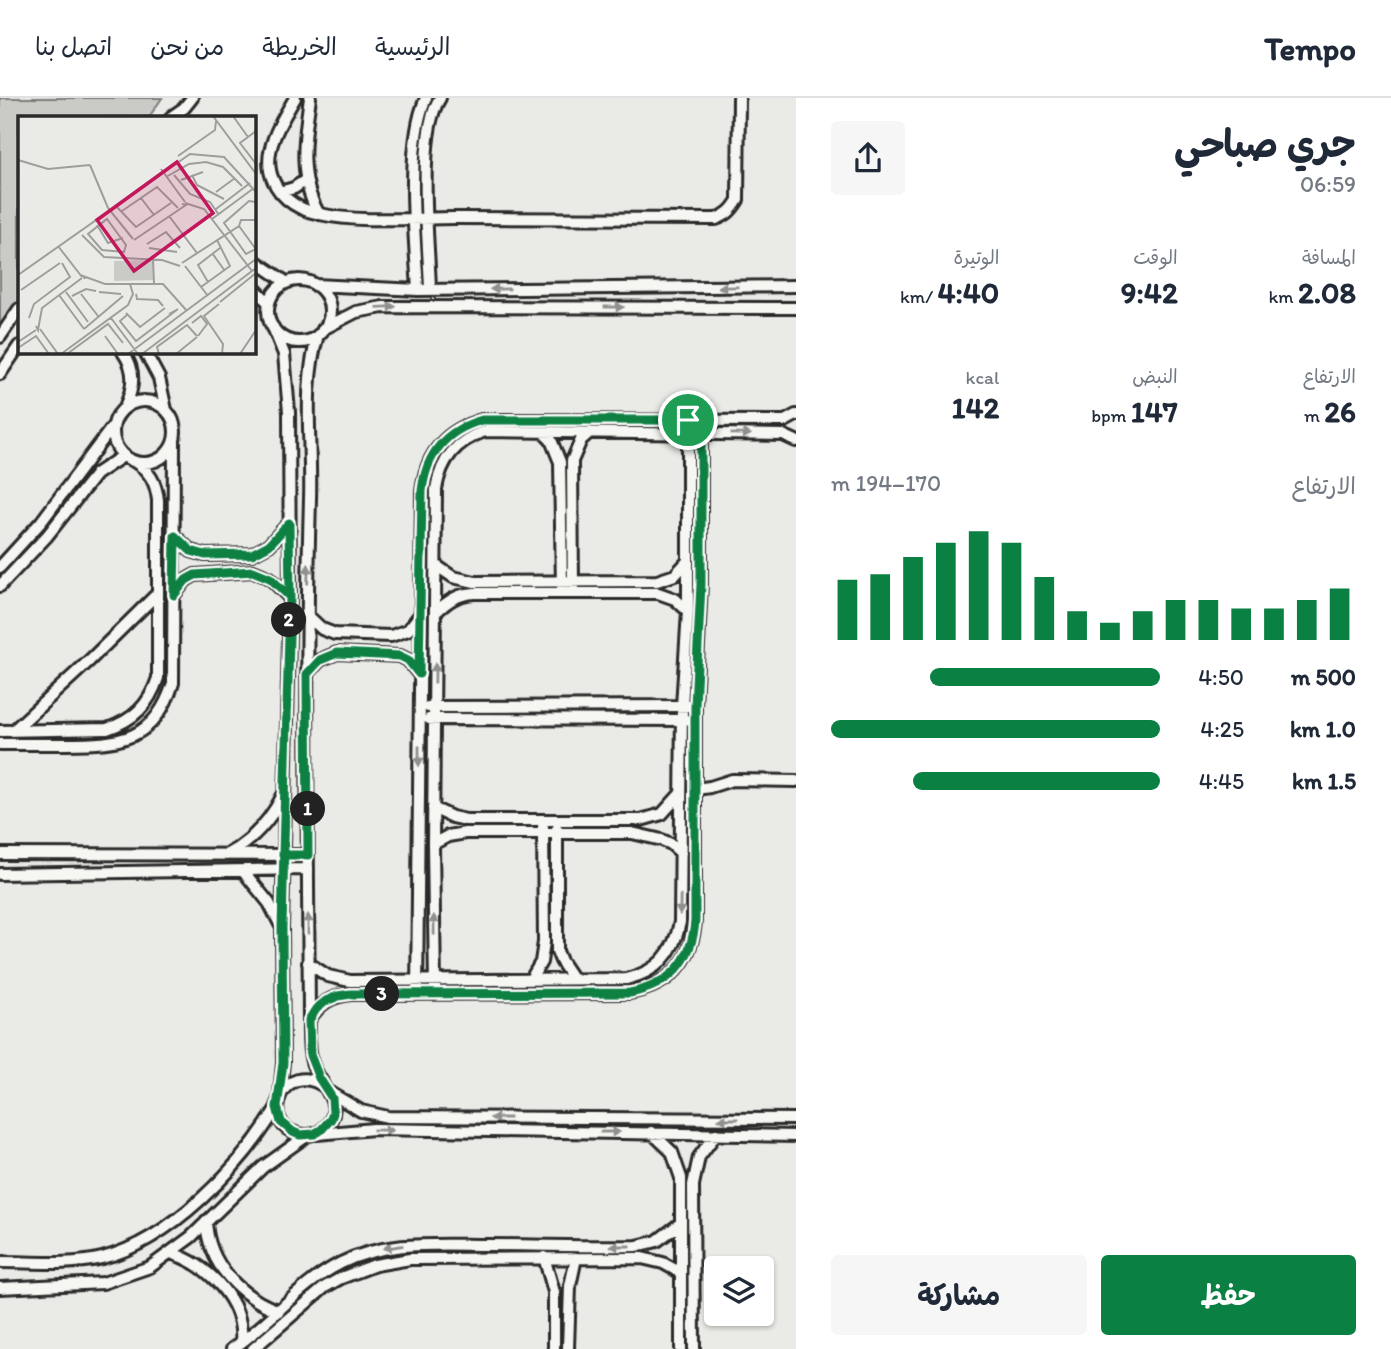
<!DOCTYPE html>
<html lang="ar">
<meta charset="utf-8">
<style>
body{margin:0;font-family:Itim,"Playpen Sans Arabic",sans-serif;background:#f6f6f7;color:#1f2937;direction:rtl;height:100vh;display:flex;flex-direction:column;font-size:26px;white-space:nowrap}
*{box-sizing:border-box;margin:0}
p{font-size:23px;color:#747a83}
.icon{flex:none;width:38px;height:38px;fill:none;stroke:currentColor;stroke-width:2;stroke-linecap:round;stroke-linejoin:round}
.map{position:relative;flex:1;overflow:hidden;direction:ltr}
.sheet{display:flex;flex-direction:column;background:#fff;width:595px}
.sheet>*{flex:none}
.buttons{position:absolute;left:704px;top:1158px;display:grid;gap:14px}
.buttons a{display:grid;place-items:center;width:70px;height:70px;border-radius:7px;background:#fff;box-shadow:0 2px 5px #0004;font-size:35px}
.pin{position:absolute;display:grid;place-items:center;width:60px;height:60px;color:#fff;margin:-30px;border:4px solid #fff;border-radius:50%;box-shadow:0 2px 7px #0007}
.km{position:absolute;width:35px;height:35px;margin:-18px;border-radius:50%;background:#222;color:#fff;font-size:19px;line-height:35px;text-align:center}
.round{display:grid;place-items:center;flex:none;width:74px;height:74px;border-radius:7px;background:#f6f6f7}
.summary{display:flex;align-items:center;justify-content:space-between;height:119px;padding:0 35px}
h1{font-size:38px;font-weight:700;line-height:52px}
.stats{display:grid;grid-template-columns:repeat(3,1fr);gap:10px;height:119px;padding:7px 35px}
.stats div{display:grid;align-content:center}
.stats b{font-size:30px;font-weight:700}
.stats small{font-size:19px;font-weight:400}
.stats p{font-size:19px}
.chart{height:196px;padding:14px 35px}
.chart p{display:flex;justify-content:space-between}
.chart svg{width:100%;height:126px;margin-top:7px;stroke:#0b8043;stroke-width:6}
.button{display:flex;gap:14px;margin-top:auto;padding:14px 35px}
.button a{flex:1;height:80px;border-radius:7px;background:#0b8043;color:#fff;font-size:28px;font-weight:700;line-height:80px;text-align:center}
.button a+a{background:#f6f6f7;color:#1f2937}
ul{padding:0 35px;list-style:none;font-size:23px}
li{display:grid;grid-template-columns:112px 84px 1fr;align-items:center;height:52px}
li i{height:18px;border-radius:9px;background:#0b8043}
header{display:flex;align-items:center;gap:42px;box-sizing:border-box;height:98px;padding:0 35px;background:#fff;border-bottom:2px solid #e0e1e3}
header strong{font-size:33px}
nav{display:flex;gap:38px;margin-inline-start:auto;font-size:24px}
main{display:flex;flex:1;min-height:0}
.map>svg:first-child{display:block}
.green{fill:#cacac7;stroke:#7a7a79;stroke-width:2}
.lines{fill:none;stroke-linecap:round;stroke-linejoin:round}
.minor-casing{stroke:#2b2b2b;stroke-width:16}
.minor{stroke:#f6f6f2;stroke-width:10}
.oneway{fill:#90908e}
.route-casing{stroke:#fff;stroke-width:14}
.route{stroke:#0b8043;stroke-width:9}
.inset-road{fill:none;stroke:#9e9e9b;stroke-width:2}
.view{fill:#c2185b;fill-opacity:0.15;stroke:#c2185b;stroke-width:3.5}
.inset-edge{fill:none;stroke:#2b2b2b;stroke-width:3.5}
</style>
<header>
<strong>Tempo</strong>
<nav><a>الرئيسية</a><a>الخريطة</a><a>من نحن</a><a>اتصل بنا</a></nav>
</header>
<main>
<section class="sheet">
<div class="summary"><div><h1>جري صباحي</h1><p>06:59</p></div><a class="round"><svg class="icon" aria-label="share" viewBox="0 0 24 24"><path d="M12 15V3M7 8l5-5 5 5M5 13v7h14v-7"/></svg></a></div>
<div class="stats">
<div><p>المسافة</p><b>2.08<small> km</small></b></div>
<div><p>الوقت</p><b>9:42</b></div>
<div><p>الوتيرة</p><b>4:40<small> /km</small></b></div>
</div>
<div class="stats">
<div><p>الارتفاع</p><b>26<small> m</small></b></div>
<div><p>النبض</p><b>147<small> bpm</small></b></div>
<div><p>kcal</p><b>142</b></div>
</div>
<div class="chart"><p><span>الارتفاع</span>170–194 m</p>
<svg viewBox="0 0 160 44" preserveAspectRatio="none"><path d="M5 44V23M15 44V21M25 44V15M35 44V10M45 44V6M55 44V10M65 44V22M75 44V34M85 44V38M95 44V34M105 44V30M115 44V30M125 44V33M135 44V33M145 44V30M155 44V26"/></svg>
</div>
<ul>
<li><b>500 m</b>4:50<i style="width:70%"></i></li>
<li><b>1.0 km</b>4:25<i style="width:100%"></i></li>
<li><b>1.5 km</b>4:45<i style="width:75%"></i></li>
</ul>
<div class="button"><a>حفظ</a><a>مشاركة</a></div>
</section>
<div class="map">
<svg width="796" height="1251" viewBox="0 0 796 1251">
<rect width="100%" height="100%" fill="#eaeae6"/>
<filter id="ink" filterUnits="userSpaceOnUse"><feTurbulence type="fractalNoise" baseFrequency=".0143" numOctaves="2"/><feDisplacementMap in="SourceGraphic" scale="14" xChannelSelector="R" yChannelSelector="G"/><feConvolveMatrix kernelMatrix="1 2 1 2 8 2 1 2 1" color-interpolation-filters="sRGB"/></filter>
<g filter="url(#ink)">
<path class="green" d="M0 0H162L149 19H19V205L0 232Z"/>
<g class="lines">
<g class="minor-casing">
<path id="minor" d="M295 0C276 32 252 69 287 101 296 109 309 114 320 116 360 125 413 120 454 120 541 121 628 121 716 121 727 117 732 112 738 102L739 0
M310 0C304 40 298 81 319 116
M171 19 184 10 192 0
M280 94 294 90 306 82
M254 162 286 184
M268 213a31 31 0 1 1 62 0a31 31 0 1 1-62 0Z
M315 187 418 192 796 188
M254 190 269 205
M418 192C415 140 405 47 426 0
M430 192C429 146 416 36 440 0
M273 229 284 256 289 314 290 499 282 830 283 965 280 994
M323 231 356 214 383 209 796 210
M318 237C302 289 312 347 310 401 305 574 308 748 309 922 309 936 308 951 312 964 318 986 350 1009 323 1031 316 1037 307 1038 298 1036 257 1025 283 959 325 989
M0 239 19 211
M123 254C136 272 134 289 125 309
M145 254 159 280 166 312
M0 276 19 248
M113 334a31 31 0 1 1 62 0a31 31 0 1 1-62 0Z
M543 334 551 342 560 364 562 490
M175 438 191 453 205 457 252 456 269 447 289 425
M437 468 453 479 475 484 657 483 675 477 688 463
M0 469 41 424 113 328
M0 488 47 438 96 376 123 358
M573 489 572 363 581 342 590 334
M174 497 186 482 195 477 253 473 270 480 289 499
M436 514C449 502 458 496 475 495H658L675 501 688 513
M306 516 322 531 335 536 391 538 408 532 419 518
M307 576 320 562 337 555 400 558 408 562 418 575
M428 609 689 608
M429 621 686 622
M14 632 90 562 158 495
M0 633 107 631C134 622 149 607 158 580V402C156 385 150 373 135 364
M0 646C22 646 44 646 66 646 120 646 155 643 173 585L174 344
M696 691 710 689 732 682 796 683
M433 710 452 719 466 722H641L662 716 681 695
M557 731V853L561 863 573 881
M433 746 448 738 465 735H632L662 742 671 746 681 755
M0 756 308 757
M226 757C252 743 270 723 283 697
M243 773 269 805 281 828
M0 776 308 771
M308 865 328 878 350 883 626 881C657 874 674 856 680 824L682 608 688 513V322
M531 881 541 864 544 844 543 729
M435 889 433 746 436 391C441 361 456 343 485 333L783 337 796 343
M417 896 422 393C426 356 446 332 482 322L785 323 796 317
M309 922C320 905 331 898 351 896L630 895C671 887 692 864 695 823V608L701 486V322
M329 994 361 1013 388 1019 796 1021
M651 1034 672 1054 681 1080V1251
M317 1036 374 1031 796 1038
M206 1123C208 1166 240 1199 279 1213
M171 1155C209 1167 245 1204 241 1245
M544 1159 554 1194V1251
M0 1164C33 1164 69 1168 102 1160 170 1143 242 1068 277 1009
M0 1190 103 1185 150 1169 191 1139 263 1069 308 1037
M232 1251C271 1225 299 1186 341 1165 387 1142 438 1147 488 1147 538 1147 588 1149 637 1148L657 1143 681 1125
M253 1251 325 1189 341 1180 375 1167 410 1161 642 1160 663 1165 681 1175
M568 1251 570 1188 576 1160
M694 1251 693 1087 699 1059 716 1036"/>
</g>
<use href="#minor" class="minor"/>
</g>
<defs><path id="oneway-solid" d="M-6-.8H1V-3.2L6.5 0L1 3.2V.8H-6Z" transform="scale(1.75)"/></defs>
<g class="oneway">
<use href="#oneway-solid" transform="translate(728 189) rotate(179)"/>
<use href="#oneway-solid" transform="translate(500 191) rotate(179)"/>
<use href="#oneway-solid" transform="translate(386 209) rotate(-2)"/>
<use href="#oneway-solid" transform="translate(614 209)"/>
<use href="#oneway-solid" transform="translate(741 336) rotate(1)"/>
<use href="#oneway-solid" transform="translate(308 476) rotate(-88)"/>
<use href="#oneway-solid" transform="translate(435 575) rotate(-89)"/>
<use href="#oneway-solid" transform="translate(419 658) rotate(90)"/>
<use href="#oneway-solid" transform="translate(680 807) rotate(91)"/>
<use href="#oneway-solid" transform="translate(308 826) rotate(-90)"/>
<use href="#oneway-solid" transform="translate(434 827) rotate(-91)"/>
<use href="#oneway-solid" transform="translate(500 1020) rotate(-180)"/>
<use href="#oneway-solid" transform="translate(728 1021) rotate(-180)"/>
<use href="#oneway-solid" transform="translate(383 1032) rotate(1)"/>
<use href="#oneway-solid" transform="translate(610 1034)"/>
<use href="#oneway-solid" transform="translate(620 1148) rotate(-180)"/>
<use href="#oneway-solid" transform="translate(393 1149) rotate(171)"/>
</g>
</g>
<g class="lines" filter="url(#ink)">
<g class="route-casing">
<path id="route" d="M688 322H482C446 332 426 356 422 393L419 576 408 562 400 558 337 555 320 562 307 576 308 757H283L290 499 270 480 253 473 195 477 186 482 174 497 175 438 191 453 205 457 252 456 269 447 289 425 290 499 282 830 283 965 277 1009 281 1024 293 1034 300 1037 314 1036 321 1032 331 1021 333 1015 332 1000 319 980 310 957 309 922 316 911 326 903 338 898 351 896 630 895C670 887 692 864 695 823V608L701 486V335H688V322"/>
</g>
<use href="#route" class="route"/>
</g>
<g transform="translate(18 18)">
<rect width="238" height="238" fill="#eaeae6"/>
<path d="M136 144V164L96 165V145Z" fill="#cacac7"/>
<path class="inset-road" d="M195 0 238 58M215 0 230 21M238 15 222 27 238 48M160 40 197 14 198 5M0 44 30 53 72 49M72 49 90 92 115 123M143 53 167 86M156 59 172 78 192 86 201 99M174 59 179 69 206 83M148 61 171 48 188 46 205 51 224 70M163 64 185 56M198 76 217 62M123 82 136 99M167 87 186 93 234 155M97 89 118 111 153 87M198 93 232 67M104 95 139 71 160 92M151 100 179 137M89 103 108 129 106 136 84 134 70 118ZM194 103 236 72M79 109 90 127 105 122M221 110 237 132M64 119 86 141 144 144 162 150M116 124 168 89 164 88M129 128 148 116 162 132M40 130 64 161M131 132 159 136M238 133 228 138 206 107 231 85 238 86M194 137 207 155M135 143 136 167M164 147 221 110 223 104H238M167 150 190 180M0 159 172 38 206 41 238 76M67 163 65 160 87 168H145L169 195M190 166 180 149 202 132M183 171 212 150 199 124M3 174 42 147M48 176 70 206M81 176 103 178M63 178 80 200M118 178 119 183 140 184 145 190M41 179 66 213M54 180 68 173 78 175M202 186 238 157M201 188 186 200 205 228 204 238M108 197 122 211 147 192M110 198 102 205 118 225 160 193 151 198M11 202 16 188 52 161 44 147M93 202 120 238M174 207 183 200 189 208 180 220M18 210 20 214 24 192 64 162M22 213 40 238M66 213 105 180M87 220 100 238M0 226 18 214M0 232 18 220 31 238M43 238 110 189 115 178 112 168M49 238 90 208 105 227M110 238 238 143M124 238 238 152M141 238 139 231 169 209 179 220M158 238 179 221M222 238 238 214"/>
<path class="view" d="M159 46 195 97 116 155 79 104Z"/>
<rect width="238" height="238" class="inset-edge"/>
</g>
</svg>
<div class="buttons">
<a><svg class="icon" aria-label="layers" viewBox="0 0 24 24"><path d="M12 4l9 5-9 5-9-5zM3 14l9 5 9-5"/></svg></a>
</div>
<div class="pin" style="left:688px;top:322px;background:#1e9e55"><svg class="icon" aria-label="arrive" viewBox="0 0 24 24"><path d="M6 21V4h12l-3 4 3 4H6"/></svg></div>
<b class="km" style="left:308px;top:711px">1</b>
<b class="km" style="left:289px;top:522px">2</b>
<b class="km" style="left:382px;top:896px">3</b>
</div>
</main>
